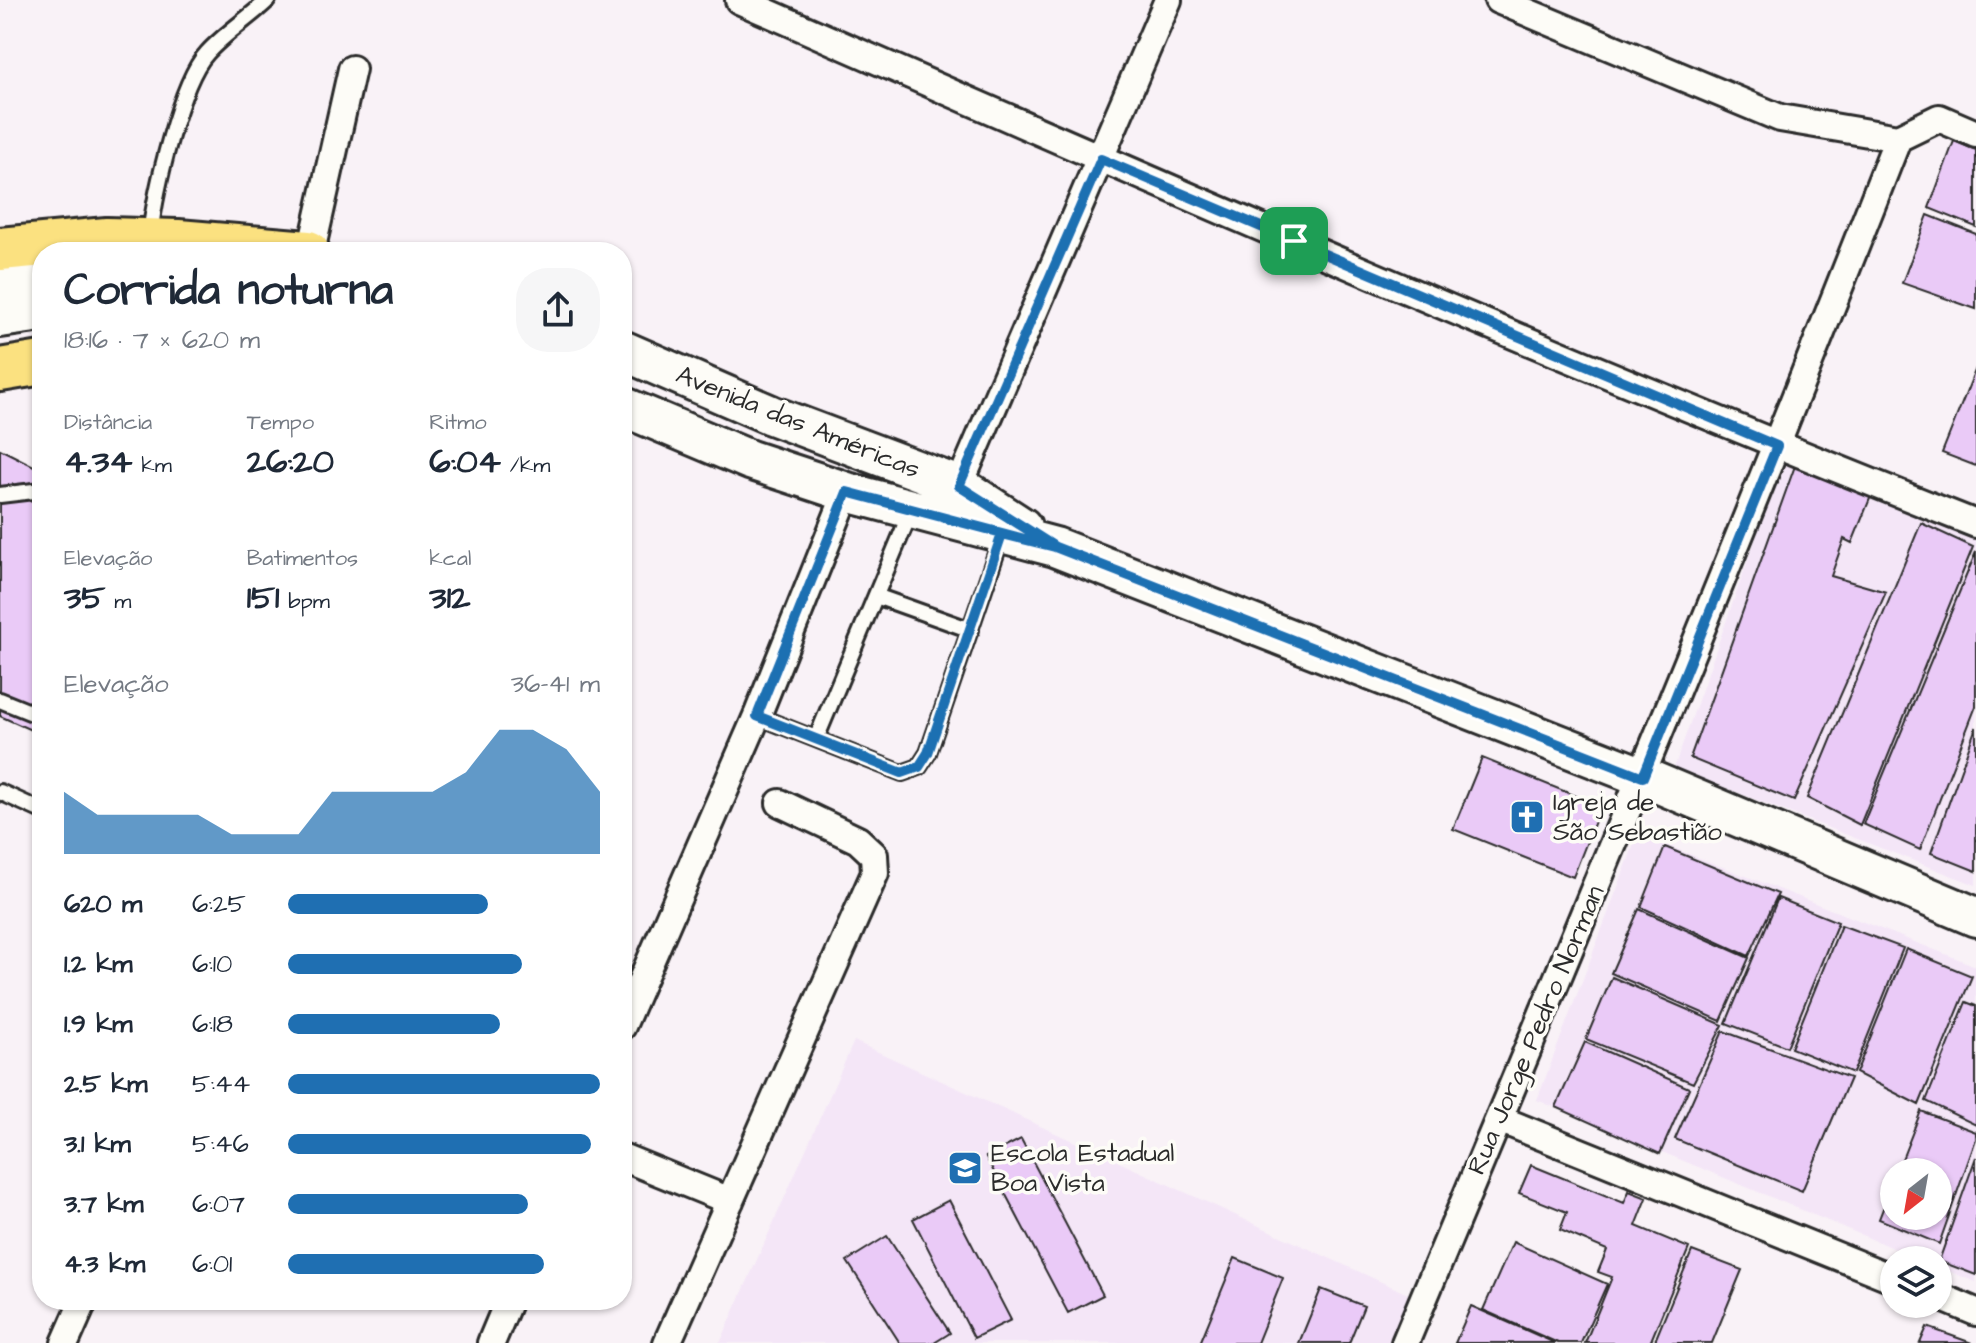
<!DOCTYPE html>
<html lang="pt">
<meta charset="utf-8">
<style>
body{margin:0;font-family:"Architects Daughter",sans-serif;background:#f6f6f7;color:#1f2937;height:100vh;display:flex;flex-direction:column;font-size:30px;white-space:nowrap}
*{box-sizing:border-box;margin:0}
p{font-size:26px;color:#747a83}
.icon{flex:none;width:44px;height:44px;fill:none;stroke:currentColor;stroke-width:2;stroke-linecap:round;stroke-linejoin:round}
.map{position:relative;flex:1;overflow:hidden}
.drawer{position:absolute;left:32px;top:242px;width:600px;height:1068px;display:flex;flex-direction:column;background:#fff;border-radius:32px;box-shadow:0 2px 6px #0004}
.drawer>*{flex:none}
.needle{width:52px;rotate:211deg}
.fabs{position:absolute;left:1880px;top:1158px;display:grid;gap:16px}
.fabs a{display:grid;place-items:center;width:72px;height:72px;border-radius:50%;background:#fff;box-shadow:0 2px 6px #0004;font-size:40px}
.pin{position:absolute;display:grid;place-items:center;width:68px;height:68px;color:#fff;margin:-34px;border-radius:16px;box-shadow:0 4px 12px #0006}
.round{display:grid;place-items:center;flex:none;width:84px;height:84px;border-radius:32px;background:#f6f6f7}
.summary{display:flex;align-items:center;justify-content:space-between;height:136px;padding:0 32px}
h1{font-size:44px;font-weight:700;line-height:60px}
.figures{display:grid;grid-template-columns:repeat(3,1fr);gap:12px;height:136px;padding:8px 32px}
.figures div{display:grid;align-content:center}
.figures b{font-size:34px;font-weight:700}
.figures small{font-size:22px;font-weight:400}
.figures p{font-size:22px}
.chart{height:224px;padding:16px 32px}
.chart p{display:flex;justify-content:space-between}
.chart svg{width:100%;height:144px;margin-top:8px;fill:#1f6fb2;opacity:.7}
ul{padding:0 32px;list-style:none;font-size:26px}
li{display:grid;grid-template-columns:128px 96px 1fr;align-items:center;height:60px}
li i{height:20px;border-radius:10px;background:#1f6fb2}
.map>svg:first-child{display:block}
.built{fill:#f4e6f7;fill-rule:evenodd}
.building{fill:#eacaf7;stroke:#2b2b2b;stroke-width:2}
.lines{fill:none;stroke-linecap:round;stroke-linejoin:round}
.lane-casing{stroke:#2b2b2b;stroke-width:20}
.street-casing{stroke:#2b2b2b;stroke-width:32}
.secondary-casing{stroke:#2b2b2b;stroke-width:44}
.primary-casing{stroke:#2b2b2b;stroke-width:48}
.lane{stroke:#fdfcf7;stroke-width:14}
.street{stroke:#fdfcf7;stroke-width:26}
.secondary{stroke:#fdfcf7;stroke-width:38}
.primary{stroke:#fbe180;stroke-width:42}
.route-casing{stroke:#fff;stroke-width:16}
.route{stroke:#1f6fb2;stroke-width:10}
.labels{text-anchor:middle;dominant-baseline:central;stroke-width:7;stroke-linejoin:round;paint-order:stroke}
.street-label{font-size:26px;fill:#2b2b2b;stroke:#fdfcf7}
.poi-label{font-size:26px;fill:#2b2b2b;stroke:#fdfcf7;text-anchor:start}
</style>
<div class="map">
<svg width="1976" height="1343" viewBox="0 0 1976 1343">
<rect width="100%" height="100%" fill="#f9f2f7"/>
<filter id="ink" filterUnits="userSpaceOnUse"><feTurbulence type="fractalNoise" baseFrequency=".0125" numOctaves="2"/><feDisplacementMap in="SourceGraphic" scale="16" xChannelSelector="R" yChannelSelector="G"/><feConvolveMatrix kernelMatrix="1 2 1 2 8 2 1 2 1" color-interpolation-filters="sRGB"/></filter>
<g filter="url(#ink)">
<path class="built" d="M1786 453 1976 530V885L1674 768Z
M1638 834 1976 966V1282L1938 1267V1260H1922L1537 1100ZM1894 1172H1938V1216H1894Z
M854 1041 1410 1295 1390 1343H720Z"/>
<path class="building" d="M1954 141 1976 150V227L1929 208Z
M1928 215 1976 234V309L1902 283Z
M1976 368V466L1942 453Z
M0 449 42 470V735L0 716Z
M1796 463 1871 496 1852 543 1844 539 1831 576 1886 592 1794 801 1690 758Z
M1921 523 1973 547 1860 825 1807 798Z
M1976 552V706L1920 850 1863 824Z
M1976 727V871L1931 853Z
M1482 758 1601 806 1573 877 1453 829Z
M1665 847 1778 894 1749 956 1641 907Z
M1778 898 1838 922 1787 1047 1726 1023Z
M1639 909 1749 958 1721 1021 1611 973Z
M1841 925 1903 948 1853 1073 1791 1048Z
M1906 949 1972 976 1919 1105 1856 1073Z
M1612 977 1723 1025 1693 1083 1586 1039Z
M1966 1002 1976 1006V1125L1926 1101Z
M1723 1031 1850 1078 1802 1191 1675 1139Z
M1585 1042 1689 1088 1660 1154 1556 1107Z
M1921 1111 1976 1132V1139L1939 1244 1879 1219 1894 1180V1216H1938V1172H1897Z
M1021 1139 1103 1295 1068 1313 986 1157Z
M1976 1157V1275L1939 1261Z
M1531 1165 1624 1203 1629 1191 1647 1198 1636 1226 1689 1248 1650 1343H1585L1612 1277 1598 1272 1607 1250 1560 1230 1567 1212 1519 1193Z
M949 1200 1011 1320 974 1338 913 1219Z
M887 1236 950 1333 934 1343H900L847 1261Z
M1513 1242 1607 1284 1581 1343H1558L1483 1310Z
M1692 1251 1742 1270 1712 1343H1654Z
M1235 1258 1283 1278 1257 1343H1200Z
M1321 1289 1364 1306 1349 1343H1299Z
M1471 1306 1555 1343H1455Z
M1927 1327 1972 1343H1920Z"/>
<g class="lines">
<g class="lane-casing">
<path id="lane" d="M150 235C155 194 179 83 207 53 225 33 248 19 268 0
M0 495 42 490
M876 596 971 630
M0 700 42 717
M757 716 902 773 919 767 928 753 1002 536
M816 739 911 511
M0 792 42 811"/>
</g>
<g class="street-casing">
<path id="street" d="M739 0C1149 180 1560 360 1976 524
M1498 0 1780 118 1898 138
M1898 138 1939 118 1976 134
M311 252 352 69
M959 486 1168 0
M622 1026 757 716 847 492
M1499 1119 1894 1279
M622 1157 730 1201
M1938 1296 1976 1312
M65 1343 84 1300
M491 1343 509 1300
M667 1343 875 873 874 855 858 840 780 803
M1405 1343C1573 942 1740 542 1898 138"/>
</g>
<g class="secondary-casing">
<path id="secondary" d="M0 280 42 275
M0 318 42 312
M622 350 771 415 959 486 1022 527
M622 406 750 460 847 492 1055 547 1643 777 1976 917"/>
</g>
<g class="primary-casing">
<path id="primary" d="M0 249 107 239 178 241 308 252
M0 370 42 363"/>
</g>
<use href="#lane" class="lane"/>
<use href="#street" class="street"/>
<use href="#secondary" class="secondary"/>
<use href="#primary" class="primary"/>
</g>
</g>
<g class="lines" filter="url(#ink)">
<g class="route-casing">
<path id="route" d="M1294 241 1101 159 959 486 1055 547 847 492 757 716 902 773 919 767 928 753 1002 534 1055 547 1643 777 1777 446 1294 241"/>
</g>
<use href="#route" class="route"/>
</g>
<defs>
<g id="church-square" transform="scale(1.8)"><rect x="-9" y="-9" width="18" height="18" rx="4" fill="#1f6fb2" stroke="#fdfcf7"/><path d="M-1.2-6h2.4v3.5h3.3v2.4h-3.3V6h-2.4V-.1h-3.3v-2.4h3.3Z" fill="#fff"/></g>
<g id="school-square" transform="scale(1.8)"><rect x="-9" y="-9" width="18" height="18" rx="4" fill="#1f6fb2" stroke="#fdfcf7"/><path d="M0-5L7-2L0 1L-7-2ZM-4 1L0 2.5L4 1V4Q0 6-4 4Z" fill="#fff"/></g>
</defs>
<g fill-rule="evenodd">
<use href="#church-square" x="1527" y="817"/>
<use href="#school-square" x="965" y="1168"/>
</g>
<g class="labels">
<g class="street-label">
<text transform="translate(798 422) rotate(22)">Avenida das Américas</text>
<text transform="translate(1536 1030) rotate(-67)">Rua Jorge Pedro Norman</text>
</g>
<g class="poi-label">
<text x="1553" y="802">Igreja de<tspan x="1553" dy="30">São Sebastião</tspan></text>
<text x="991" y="1153">Escola Estadual<tspan x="991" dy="30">Boa Vista</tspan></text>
</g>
</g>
</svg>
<div class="fabs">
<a><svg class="needle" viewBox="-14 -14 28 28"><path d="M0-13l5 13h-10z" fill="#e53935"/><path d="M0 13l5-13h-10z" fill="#747a83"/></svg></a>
<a><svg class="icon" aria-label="layers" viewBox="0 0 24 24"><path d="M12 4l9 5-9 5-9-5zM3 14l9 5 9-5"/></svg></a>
</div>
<div class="pin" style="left:1294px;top:241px;background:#1e9e55"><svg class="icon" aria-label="arrive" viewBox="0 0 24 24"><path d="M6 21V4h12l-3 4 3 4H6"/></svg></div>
<section class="drawer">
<div class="summary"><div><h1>Corrida noturna</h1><p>18:16 · 7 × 620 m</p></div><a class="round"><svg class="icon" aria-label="share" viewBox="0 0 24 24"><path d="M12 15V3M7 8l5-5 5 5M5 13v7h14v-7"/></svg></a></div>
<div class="figures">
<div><p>Distância</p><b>4.34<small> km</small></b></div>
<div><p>Tempo</p><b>26:20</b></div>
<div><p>Ritmo</p><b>6:04<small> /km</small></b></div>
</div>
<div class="figures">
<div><p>Elevação</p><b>35<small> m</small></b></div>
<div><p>Batimentos</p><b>151<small> bpm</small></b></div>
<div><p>kcal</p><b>312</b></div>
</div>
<div class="chart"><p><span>Elevação</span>36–41 m</p>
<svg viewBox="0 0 160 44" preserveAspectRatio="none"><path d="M0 44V25L10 32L20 32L30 32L40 32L50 38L60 38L70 38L80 25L90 25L100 25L110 25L120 19L130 6L140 6L150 12L160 25V44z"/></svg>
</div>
<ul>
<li><b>620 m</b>6:25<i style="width:64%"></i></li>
<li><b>1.2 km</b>6:10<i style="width:75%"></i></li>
<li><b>1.9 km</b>6:18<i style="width:68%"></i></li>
<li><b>2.5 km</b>5:44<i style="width:100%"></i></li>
<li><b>3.1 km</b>5:46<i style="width:97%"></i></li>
<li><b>3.7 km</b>6:07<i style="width:77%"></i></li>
<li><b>4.3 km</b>6:01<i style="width:82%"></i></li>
</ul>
</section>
</div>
